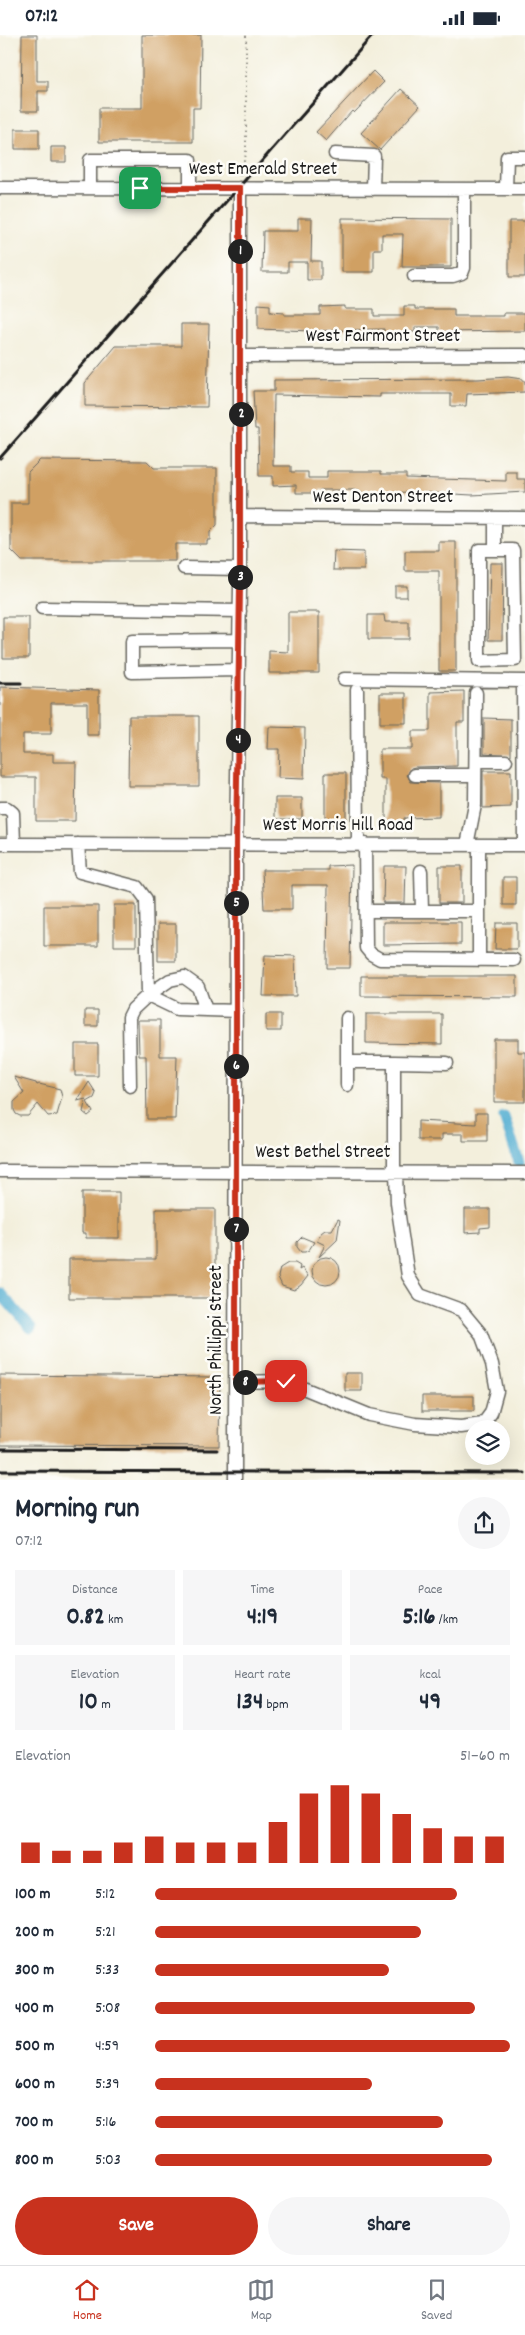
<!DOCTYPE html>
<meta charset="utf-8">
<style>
body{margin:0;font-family:Dekko,sans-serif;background:#f6f6f7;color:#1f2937;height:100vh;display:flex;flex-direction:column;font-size:19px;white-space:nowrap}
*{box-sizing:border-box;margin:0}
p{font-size:16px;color:#747a83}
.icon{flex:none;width:28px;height:28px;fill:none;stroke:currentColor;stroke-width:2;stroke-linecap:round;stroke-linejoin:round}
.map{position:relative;height:1445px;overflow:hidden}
.details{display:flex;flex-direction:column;background:#fff;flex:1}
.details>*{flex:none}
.controls{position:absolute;left:465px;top:1385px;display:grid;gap:10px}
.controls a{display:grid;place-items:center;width:45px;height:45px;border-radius:50%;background:#fff;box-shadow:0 5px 20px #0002;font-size:25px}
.pin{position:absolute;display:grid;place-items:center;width:42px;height:42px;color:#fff;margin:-21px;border-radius:10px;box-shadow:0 2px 8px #0006}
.km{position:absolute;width:25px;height:25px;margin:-12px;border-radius:50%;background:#222;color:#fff;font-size:14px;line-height:25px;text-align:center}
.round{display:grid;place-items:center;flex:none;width:52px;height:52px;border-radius:26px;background:#f6f6f7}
.headline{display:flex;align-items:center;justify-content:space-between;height:85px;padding:0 15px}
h1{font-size:28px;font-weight:700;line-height:38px}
.metrics{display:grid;grid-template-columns:repeat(3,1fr);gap:8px;height:85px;padding:5px 15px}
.metrics div{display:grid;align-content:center;border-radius:0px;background:#f6f6f7;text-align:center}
.metrics b{font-size:25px;font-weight:700}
.metrics small{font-size:14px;font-weight:400}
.metrics p{font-size:14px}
.chart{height:140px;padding:10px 15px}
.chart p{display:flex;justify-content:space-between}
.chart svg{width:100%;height:90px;margin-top:5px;stroke:#c8321e;stroke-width:6}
.action{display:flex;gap:10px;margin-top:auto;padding:10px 15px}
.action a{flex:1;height:58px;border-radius:30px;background:#c8321e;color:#fff;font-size:20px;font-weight:700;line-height:58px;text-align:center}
.action a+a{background:#f6f6f7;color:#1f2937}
ul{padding:0 15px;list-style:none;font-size:16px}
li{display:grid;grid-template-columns:80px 60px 1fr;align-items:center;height:38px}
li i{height:12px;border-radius:6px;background:#c8321e}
.status{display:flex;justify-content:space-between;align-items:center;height:35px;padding:0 25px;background:#fff;direction:ltr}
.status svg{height:14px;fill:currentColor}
.menu{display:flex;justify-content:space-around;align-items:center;height:70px;border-top:1px solid #e0e1e3;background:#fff;font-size:14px;color:#747a83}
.menu a{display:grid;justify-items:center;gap:2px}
.menu .active{color:#c8321e}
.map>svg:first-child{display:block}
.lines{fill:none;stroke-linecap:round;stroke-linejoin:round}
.canal{stroke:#54afd2;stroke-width:11}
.building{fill:#d0a064}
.minor-casing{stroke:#67665f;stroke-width:15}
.path{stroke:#67665f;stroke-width:2;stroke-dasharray:1 4;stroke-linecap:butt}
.minor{stroke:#fff;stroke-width:12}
.rail{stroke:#1c1c1c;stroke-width:3}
.route-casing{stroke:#fff;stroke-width:10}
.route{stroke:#c8321e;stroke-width:6}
.labels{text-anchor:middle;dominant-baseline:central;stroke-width:5;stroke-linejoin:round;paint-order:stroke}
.street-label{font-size:19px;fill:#1c1c1c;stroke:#fdfcf7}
</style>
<div class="status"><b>07:12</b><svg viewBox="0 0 49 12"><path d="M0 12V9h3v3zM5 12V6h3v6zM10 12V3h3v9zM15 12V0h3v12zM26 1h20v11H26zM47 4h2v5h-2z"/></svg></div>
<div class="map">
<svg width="525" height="1445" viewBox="0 0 525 1445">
<rect width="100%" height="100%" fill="#fdfcf7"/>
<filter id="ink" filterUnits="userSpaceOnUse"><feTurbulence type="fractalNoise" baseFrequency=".02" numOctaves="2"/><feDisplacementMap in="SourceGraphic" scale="10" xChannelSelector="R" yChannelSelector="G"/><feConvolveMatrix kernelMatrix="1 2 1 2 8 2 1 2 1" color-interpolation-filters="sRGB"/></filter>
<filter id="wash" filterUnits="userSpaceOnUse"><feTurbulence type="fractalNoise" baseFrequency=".0096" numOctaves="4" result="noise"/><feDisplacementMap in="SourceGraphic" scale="20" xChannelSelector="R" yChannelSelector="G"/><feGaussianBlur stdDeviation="1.12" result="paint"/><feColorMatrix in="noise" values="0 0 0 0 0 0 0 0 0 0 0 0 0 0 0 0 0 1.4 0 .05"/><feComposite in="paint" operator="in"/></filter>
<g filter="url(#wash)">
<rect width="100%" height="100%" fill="#f3efdc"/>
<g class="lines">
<path class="canal" d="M504 1082 519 1127
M0 1258 31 1293"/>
</g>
<g id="blocks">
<path class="building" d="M22 0H37V46H48V56H38V76H21Z
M142 0H201L200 73H193V107H99V73H142Z
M373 36 384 47 354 78 352 76 326 106 316 97Z
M401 54 420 71 380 115 361 98Z
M15 94H39V114H15Z
M51 112H66V127H51Z
M298 183H312L311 226H321V245H307V227H288V237H262L263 196H298Z
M342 183 451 184V232H402L403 199H382V214H374V237H342Z
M509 186H525V242H509Z
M258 269 270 270V277L284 278V280H320V272L345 271V274H374V281H404V271H415V274H454V281H504V278H525V296L439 297V292H415V297H384V294L312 296 258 294Z
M181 289H209L207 372 85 371V348L116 311H181Z
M508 342 522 344V346H525V357L467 359 466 371H451V359H380V362L274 360 273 431H291V437H308V443H327V436H381V439H406V443L506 446V437H517V444H525V457L472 460 417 457 358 458V455H320V458H296V450L273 451V441H259L258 394H255L253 356H274V345L478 344Z
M40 425 147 426 154 433H217V490L210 497V505H207V509H175V526H22L11 515V468H28V437Z
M439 507H456V636H439V536H405V516H439Z
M334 516 364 517V535H333Z
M490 528H503L502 605H488Z
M395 551H407V562H395Z
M288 577H319V638H269V616L288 617Z
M368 580H384L385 587H409V604H368Z
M3 582H29V623H3Z
M0 652 99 655V700H87V668H51V699H23V719H53V727H76L75 786H36V742H0Z
M464 656V687H457V731L415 732 411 733 407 740 411 747 439 748V782L404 783V788H386V744H380V714H412V696H430V657Z
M380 658H406V688H380Z
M129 681H199V751H128Z
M484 683 511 684V720L484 718Z
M269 692 305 693 304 744 278 743 279 714H268Z
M483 736H511V772L483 773Z
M325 738H346V788H325Z
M275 763H302V784H275Z
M352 830 350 933H327L328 850H292V874H264L262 835H328V831Z
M384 831H406L405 868H383Z
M439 831H462V868H439Z
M503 842H516V870H503Z
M114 870H136V911H114Z
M44 871H98V911H44Z
M383 887H461V909L383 910Z
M496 888H517V914H495Z
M158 889H176V926H158Z
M265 920 295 921 296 961H263Z
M361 941H517V962L361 961Z
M85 975H98V991H85Z
M266 979H281V996H266Z
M366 979H442V1009L366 1008Z
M138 985H160V1021H177L175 1084H147L146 1021H139Z
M494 1004H518V1017H525V1067H494Z
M75 1009H98V1041H75Z
M14 1042 36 1048 37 1050 39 1049 60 1054 62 1062 57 1080 48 1081 38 1069 28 1081H20L16 1079 14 1075V1067L24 1058Z
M89 1047 96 1058 94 1063 87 1067 93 1077 88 1081 83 1077 86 1064 77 1066Z
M476 1078H487V1106H463V1099H442V1105H418V1086L476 1089Z
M82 1157H119V1203H86V1198H82Z
M156 1174H215V1263H69V1224H156Z
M465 1174H490V1192L480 1193V1197L465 1198Z
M338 1184 340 1185 337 1205 319 1222 325 1210 317 1206 321 1198 325 1195H332Z
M302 1202 314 1207 309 1215 305 1217H301L297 1212V1207Z
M312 1236a14 14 0 1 1 28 0a14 14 0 1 1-28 0Z
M288 1228H295L300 1231 299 1235 302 1233 308 1241 301 1250 294 1255 282 1251 278 1242 280 1233Z
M345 1338H362V1356H345Z
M0 1340 220 1342 219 1411 0 1410Z
M422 1361H474V1376H422Z"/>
</g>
</g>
<g filter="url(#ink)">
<use href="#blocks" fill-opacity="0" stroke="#67665f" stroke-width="1"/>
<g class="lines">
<g class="minor-casing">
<path id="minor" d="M335 119 374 121 373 154
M0 153 525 154
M90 153V125H190V153
M506 154 507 122H525
M414 241H453L462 238 464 233V155
M241 321 525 320
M240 481 525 483
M495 483V515H479V626L515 625 513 515H495
M184 533 240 534
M42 573 240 576
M239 635 132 637V606L239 605
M344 644 525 646
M523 646 524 810
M357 655 358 809
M476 726H506
M415 740H475
M0 773H7L13 778 14 809
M0 809 525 810
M78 809 80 837 137 852 146 864 148 960 133 974 129 982 130 1051
M365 809 366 913 371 919 380 924 514 925
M467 810 475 770 476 658
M479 810V925
M421 836 422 876
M366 876H479
M148 960 177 974 237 976
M148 960 170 945 184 942 198 952 206 975
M347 983V1050
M347 1027H394V1137
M394 1027 447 1028
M0 1136 525 1138
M236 1347 286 1346 369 1380 415 1389 461 1392 483 1389 491 1378 497 1356 492 1329 481 1299 461 1275 420 1260 408 1241 397 1168 396 1137
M235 1445 236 809 240 552V153"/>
</g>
<path class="path" d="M240 141 246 119V0"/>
<use href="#minor" class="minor"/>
<path class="rail" d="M0 423 373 0
M0 648H21
M0 1414 217 1415
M0 1436 525 1438"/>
</g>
</g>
<g class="lines" filter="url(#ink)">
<g class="route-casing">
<path id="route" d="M140 153H240V552L236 809V1347L286 1346"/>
</g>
<use href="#route" class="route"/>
</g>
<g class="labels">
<g class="street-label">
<text x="263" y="135">West Emerald Street</text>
<text x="383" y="302">West Fairmont Street</text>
<text x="383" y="463">West Denton Street</text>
<text x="338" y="791">West Morris Hill Road</text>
<text x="323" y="1118">West Bethel Street</text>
<text transform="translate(217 1305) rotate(-90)">North Phillippi Street</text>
</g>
</g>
</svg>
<div class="controls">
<a><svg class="icon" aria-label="layers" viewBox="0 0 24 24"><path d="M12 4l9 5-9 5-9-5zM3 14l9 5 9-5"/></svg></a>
</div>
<div class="pin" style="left:140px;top:153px;background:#1e9e55"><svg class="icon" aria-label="arrive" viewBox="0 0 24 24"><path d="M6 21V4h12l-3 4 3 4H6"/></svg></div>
<div class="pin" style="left:286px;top:1346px;background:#d93025"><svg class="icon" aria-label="check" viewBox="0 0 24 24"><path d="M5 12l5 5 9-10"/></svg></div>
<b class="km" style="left:240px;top:216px">1</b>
<b class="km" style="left:241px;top:379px">2</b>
<b class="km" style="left:240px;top:542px">3</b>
<b class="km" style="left:238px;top:705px">4</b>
<b class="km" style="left:236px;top:868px">5</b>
<b class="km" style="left:236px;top:1031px">6</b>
<b class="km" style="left:236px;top:1194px">7</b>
<b class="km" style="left:245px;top:1347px">8</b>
</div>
<section class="details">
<div class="headline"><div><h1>Morning run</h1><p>07:12</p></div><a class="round"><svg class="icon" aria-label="share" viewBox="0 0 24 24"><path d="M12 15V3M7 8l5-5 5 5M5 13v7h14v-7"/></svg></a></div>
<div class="metrics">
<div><p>Distance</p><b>0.82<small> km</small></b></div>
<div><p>Time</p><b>4:19</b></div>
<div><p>Pace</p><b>5:16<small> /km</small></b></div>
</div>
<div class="metrics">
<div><p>Elevation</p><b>10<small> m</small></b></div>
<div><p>Heart rate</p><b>134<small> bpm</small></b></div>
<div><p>kcal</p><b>49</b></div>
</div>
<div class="chart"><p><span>Elevation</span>51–60 m</p>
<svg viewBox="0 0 160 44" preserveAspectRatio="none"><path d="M5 44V34M15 44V38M25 44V38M35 44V34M45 44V31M55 44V34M65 44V34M75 44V34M85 44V24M95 44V10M105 44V6M115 44V10M125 44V20M135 44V27M145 44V31M155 44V31"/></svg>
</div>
<ul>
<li><b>100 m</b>5:12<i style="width:85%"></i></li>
<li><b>200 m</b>5:21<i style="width:75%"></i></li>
<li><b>300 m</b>5:33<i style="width:66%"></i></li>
<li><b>400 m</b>5:08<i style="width:90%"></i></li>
<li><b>500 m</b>4:59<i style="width:100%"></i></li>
<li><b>600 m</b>5:39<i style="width:61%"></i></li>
<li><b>700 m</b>5:16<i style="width:81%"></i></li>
<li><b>800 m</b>5:03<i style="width:95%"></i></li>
</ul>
<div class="action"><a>Save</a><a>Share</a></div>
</section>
<nav class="menu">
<a class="active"><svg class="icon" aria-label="home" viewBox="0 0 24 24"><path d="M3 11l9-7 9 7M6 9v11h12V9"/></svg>Home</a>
<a><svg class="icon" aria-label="map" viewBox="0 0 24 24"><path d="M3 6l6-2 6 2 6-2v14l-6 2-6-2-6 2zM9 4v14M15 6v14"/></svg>Map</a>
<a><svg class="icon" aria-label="saved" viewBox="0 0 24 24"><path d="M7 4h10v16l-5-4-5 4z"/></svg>Saved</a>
</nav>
